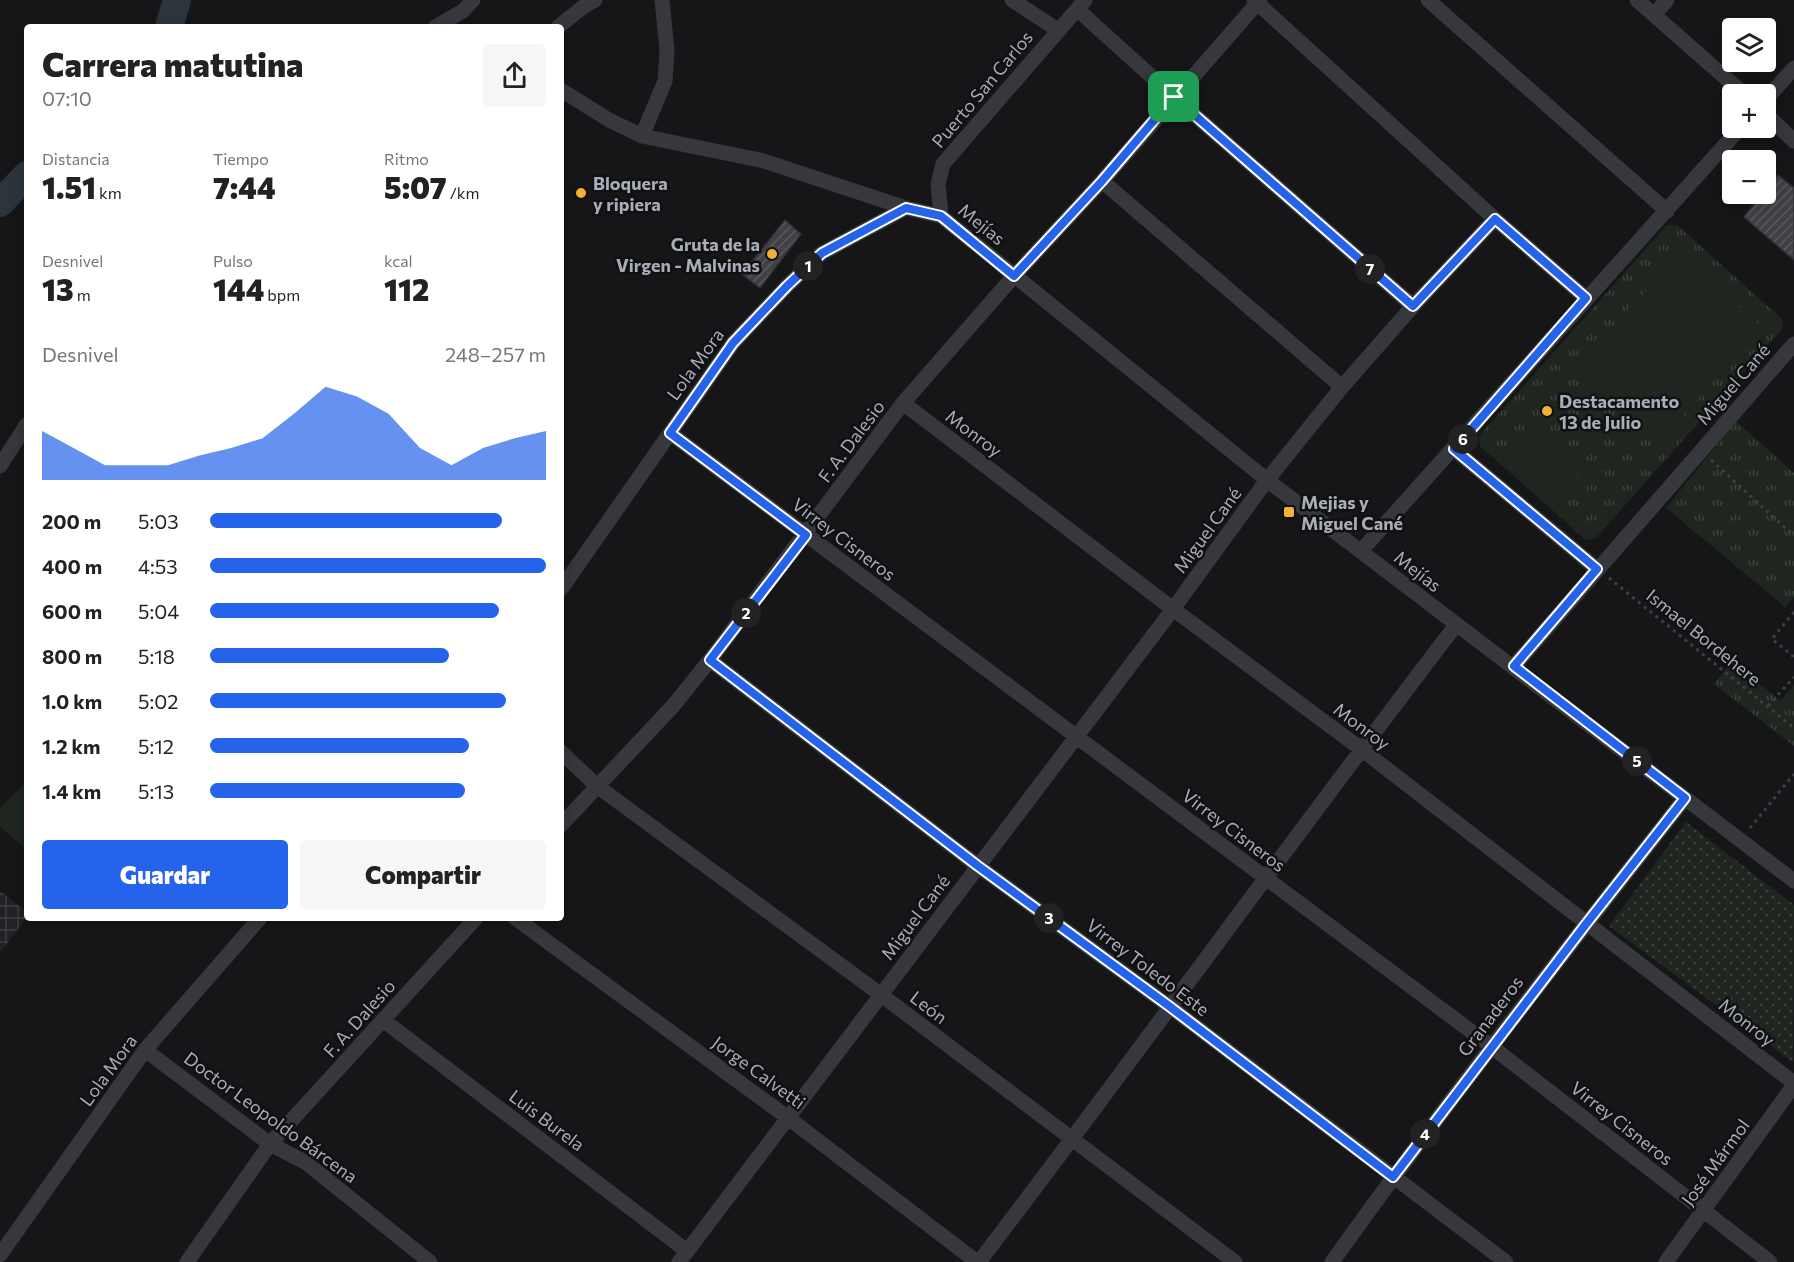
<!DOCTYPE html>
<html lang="es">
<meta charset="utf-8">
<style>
body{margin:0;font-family:Commissioner,sans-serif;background:#f6f6f6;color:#222;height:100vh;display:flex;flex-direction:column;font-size:22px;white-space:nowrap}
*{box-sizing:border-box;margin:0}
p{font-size:20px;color:#767676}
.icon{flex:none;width:33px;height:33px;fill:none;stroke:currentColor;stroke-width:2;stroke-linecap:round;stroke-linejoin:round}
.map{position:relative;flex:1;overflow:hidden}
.details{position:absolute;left:24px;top:24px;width:540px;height:897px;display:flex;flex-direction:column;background:#fff;border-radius:6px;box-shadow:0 3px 15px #0003}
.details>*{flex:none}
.buttons{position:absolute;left:1722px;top:18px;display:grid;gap:12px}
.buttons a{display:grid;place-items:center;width:54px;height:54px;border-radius:6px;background:#fff;box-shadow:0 3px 15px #0003;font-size:30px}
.pin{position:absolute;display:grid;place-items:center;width:51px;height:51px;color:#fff;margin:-26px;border-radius:12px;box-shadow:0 3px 9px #0006}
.km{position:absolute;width:30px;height:30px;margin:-15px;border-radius:50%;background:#222;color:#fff;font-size:16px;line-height:30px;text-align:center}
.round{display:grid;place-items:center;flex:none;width:63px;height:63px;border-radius:6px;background:#f6f6f6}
.overview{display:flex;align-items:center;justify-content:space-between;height:102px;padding:0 18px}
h1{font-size:33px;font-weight:800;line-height:45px}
.figures{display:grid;grid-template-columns:repeat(3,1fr);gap:9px;height:102px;padding:6px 18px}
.figures div{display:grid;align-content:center}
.figures b{font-size:30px;font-weight:800}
.figures small{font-size:16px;font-weight:400}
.figures p{font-size:16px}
.chart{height:168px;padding:12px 18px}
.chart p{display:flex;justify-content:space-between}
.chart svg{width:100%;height:108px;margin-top:6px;fill:#2563eb;opacity:.7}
.primary-button{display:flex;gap:12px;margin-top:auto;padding:12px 18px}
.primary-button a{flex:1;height:69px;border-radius:6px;background:#2563eb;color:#fff;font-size:24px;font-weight:800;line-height:69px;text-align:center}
.primary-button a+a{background:#f6f6f6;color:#222}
ul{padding:0 18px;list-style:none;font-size:20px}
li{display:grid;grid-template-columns:96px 72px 1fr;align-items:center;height:45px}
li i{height:15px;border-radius:8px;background:#2563eb}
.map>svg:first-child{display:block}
.industrial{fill:url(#industrial-grid)}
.grass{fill:url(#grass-dots)}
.park{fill:url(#park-tufts)}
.pitch{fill:#1e261f}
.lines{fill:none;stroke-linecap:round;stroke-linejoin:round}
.river{stroke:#2c353c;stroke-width:28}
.building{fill:url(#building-hatch);stroke:#303034;stroke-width:1.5}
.path{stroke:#3d3f44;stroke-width:3;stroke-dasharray:3 4.5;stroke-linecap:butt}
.street{stroke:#37383d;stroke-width:15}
.route-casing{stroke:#fff;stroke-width:12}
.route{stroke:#2563eb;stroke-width:8}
.poi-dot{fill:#f2b134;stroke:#111113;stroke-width:2}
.labels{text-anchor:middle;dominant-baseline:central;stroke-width:5;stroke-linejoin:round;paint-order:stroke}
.street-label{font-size:18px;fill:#a8adb8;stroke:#111113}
.poi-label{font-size:18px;font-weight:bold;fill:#a8adb8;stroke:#111113;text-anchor:start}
</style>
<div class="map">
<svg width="1794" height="1262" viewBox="0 0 1794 1262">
<defs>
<pattern id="industrial-grid" width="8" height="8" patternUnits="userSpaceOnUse" patternTransform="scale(1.5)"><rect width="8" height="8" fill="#222225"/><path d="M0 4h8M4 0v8" fill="none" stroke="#3f3f43"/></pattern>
<pattern id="grass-dots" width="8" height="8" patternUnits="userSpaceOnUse" patternTransform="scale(1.5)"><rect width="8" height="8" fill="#1e261f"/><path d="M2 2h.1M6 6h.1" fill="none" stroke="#3c433d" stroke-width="1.8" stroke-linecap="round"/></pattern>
<pattern id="park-tufts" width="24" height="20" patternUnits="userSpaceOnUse" patternTransform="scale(1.5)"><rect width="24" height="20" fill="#1e261f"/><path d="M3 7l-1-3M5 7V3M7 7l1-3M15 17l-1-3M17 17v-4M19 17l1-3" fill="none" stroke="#3c433d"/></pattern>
<pattern id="building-hatch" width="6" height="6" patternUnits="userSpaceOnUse" patternTransform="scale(1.5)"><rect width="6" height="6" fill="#404145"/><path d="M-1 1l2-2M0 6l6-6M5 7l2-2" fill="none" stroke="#595a5e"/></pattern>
</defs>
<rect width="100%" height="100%" fill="#161618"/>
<path class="industrial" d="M0 891 27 912V918L0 952Z"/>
<path class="grass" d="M1686 822 1794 905 1793 1062 1609 926Z"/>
<path class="park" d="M1667 225H1677L1782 319 1783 328 1595 539 1586 540 1480 446 1479 436Z
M1736 421 1794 473V597L1785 607 1666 508Z
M1732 662 1781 701 1794 685V746L1714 684Z"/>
<path class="pitch" d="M1679 253 1762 327 1656 445 1574 371Z
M1532 421 1583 468 1554 499 1503 451Z
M27 781V850L0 827V808Z"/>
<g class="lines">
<path class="river" d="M169 27 177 0
M0 203 27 175"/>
</g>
<path class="building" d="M1778 175 1794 188V260L1744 217 1762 194H1766V190Z
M785 220 801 234 760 288 742 274Z"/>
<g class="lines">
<path class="path" d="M1711 460 1794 536
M1609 578 1794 728
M1794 612 1772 639 1794 657
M1768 706 1794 677
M1750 828 1794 774"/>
<path class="street" d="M1012 0 1058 30
M1254 0 1495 219 1586 298
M1428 0 1667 211
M1637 0 1744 94
M1077 9 1174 97 1413 306
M1654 15 1667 0
M435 27 463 11 473 0
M558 27 583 7 595 0
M561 90 609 120 642 136 764 161 906 208 941 216 1267 480 1794 881
M1766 99 1794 68
M1766 114 1794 141
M642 136 665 81 667 50 662 0
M1102 181 1342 387
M941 216 938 184 943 164 1085 0
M903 403 1173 609 1361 749 1794 1083
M670 433 1492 1047 1770 1262
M1454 449 1597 569
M0 466 27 424
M1361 551 1740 128
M561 589 733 343 787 286 822 253 906 208
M710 660 978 866 1169 1006 1506 1262
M1514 666 1794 344
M561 752 597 786 880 994 1235 1262
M561 825 673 706 710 660 903 403 1014 276 1102 181 1260 0
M515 918 787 1117 977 1262
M383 1020 687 1251
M145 1050 270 1144 305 1162 430 1262
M0 1255 145 1050 260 918
M187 1262 270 1144 476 918
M679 1262 1173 609 1267 480 1342 387 1413 306 1495 219
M979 1262C1140 1051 1294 836 1456 625
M1332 1262C1445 1104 1565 951 1685 798
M1666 1262 1794 1085"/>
</g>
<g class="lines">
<g class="route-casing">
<path id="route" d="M1174 97 1413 306 1495 219 1586 298 1454 449 1597 569 1514 666 1685 798 1586 924 1393 1177 1169 1006 978 866 710 660 806 535 670 433 733 343 787 286 822 253 906 208 941 216 1014 276 1102 181Z"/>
</g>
<use href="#route" class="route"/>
</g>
<g class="poi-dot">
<circle cx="581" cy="193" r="6"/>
<circle cx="772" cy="254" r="6"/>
<circle cx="1547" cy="411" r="6"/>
<rect x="1283" y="506" width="12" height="12" rx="3"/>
</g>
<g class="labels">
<g class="street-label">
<text transform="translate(982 89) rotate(-50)">Puerto San Carlos</text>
<text transform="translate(982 224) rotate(39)">Mejías</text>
<text transform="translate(695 364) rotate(-54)">Lola Mora</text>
<text transform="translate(1733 384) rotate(-49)">Miguel Cané</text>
<text transform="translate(974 433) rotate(37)">Monroy</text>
<text transform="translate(851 441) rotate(-53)">F. A. Dalesio</text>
<text transform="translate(1207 530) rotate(-54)">Miguel Cané</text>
<text transform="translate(844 539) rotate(37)">Virrey Cisneros</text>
<text transform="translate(1418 571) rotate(38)">Mejías</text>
<text transform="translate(1704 637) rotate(39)">Ismael Bordehere</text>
<text transform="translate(1362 726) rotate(37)">Monroy</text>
<text transform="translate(1234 830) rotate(37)">Virrey Cisneros</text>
<text transform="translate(915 917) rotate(-53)">Miguel Cané</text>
<text transform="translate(1148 967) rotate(37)">Virrey Toledo Este</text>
<text transform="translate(929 1007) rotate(37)">León</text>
<text transform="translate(1490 1016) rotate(-53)">Granaderos</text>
<text transform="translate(359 1018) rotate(-48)">F. A. Dalesio</text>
<text transform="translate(1747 1022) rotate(38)">Monroy</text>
<text transform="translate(108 1070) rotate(-54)">Lola Mora</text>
<text transform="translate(759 1072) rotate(36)">Jorge Calvetti</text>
<text transform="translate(271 1117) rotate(36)">Doctor Leopoldo Bárcena</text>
<text transform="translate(547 1120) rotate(37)">Luis Burela</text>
<text transform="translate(1622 1123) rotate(38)">Virrey Cisneros</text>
<text transform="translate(1715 1162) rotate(-54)">José Mármol</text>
</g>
<g class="poi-label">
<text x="593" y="183">Bloquera<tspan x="593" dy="21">y ripiera</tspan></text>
<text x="760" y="244" text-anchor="end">Gruta de la<tspan x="760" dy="21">Virgen - Malvinas</tspan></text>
<text x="1559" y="401">Destacamento<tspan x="1559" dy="21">13 de Julio</tspan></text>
<text x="1301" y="502">Mejias y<tspan x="1301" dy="21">Miguel Cané</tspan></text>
</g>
</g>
</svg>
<div class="buttons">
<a><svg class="icon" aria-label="layers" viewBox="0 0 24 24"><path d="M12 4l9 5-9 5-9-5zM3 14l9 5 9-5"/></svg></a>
<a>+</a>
<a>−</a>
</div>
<div class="pin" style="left:1174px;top:97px;background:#1e9e55"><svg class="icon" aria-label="arrive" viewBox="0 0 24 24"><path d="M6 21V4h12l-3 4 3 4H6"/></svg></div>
<b class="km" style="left:808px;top:266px">1</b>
<b class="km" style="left:746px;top:613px">2</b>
<b class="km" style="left:1049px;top:918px">3</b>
<b class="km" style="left:1425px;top:1134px">4</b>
<b class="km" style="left:1637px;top:761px">5</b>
<b class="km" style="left:1463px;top:439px">6</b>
<b class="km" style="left:1370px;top:269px">7</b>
<section class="details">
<div class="overview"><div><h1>Carrera matutina</h1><p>07:10</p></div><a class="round"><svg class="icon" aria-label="share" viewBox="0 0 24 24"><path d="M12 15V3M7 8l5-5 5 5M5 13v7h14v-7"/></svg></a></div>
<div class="figures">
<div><p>Distancia</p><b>1.51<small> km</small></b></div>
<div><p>Tiempo</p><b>7:44</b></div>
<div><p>Ritmo</p><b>5:07<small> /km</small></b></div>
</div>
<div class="figures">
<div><p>Desnivel</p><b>13<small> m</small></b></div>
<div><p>Pulso</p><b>144<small> bpm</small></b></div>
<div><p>kcal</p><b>112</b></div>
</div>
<div class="chart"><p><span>Desnivel</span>248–257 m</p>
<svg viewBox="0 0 160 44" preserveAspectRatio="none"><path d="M0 44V24L10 31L20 38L30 38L40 38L50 34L60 31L70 27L80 17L90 6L100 10L110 17L120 31L130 38L140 31L150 27L160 24V44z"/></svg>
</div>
<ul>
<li><b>200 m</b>5:03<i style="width:87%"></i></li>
<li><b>400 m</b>4:53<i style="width:100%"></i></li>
<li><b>600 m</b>5:04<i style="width:86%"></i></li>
<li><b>800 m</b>5:18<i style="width:71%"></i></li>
<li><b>1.0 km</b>5:02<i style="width:88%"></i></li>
<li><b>1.2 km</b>5:12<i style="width:77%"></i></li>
<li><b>1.4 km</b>5:13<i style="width:76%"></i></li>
</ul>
<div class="primary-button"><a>Guardar</a><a>Compartir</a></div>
</section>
</div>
